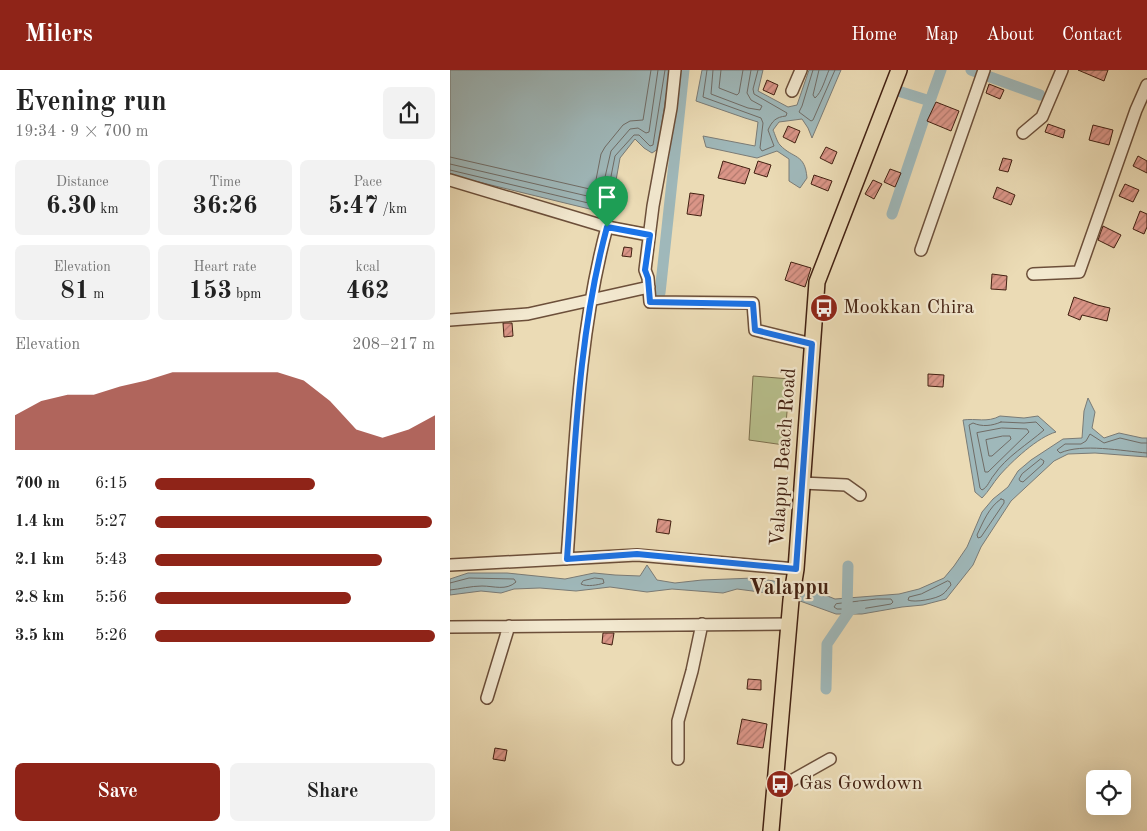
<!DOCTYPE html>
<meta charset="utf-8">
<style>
body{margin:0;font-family:"Old Standard TT",serif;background:#f2f2f2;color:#222;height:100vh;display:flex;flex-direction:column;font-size:19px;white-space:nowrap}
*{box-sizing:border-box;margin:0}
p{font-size:16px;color:#767676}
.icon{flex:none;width:28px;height:28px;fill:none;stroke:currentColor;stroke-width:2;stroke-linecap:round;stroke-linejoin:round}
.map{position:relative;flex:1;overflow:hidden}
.details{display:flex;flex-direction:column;background:#fff;width:450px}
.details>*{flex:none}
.fabs{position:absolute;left:636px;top:700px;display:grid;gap:10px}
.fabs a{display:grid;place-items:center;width:45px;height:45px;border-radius:8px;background:#fff;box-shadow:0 5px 20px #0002;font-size:25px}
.pin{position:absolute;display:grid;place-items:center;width:42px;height:42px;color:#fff;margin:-51px -21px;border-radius:50% 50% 50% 0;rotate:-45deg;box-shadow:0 0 5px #0007}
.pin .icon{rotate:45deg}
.round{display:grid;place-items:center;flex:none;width:52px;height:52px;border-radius:8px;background:#f2f2f2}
.summary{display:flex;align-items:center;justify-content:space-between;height:85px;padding:0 15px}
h1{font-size:28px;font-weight:700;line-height:38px}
.stats{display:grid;grid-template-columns:repeat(3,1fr);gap:8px;height:85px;padding:5px 15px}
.stats div{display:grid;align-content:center;border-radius:8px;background:#f2f2f2;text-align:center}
.stats b{font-size:25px;font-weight:700}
.stats small{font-size:14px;font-weight:400}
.stats p{font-size:14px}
.chart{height:140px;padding:10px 15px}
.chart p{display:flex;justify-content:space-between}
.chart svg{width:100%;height:90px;margin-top:5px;fill:#8f2418;opacity:.7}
.action{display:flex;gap:10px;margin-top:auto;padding:10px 15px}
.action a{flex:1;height:58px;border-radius:8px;background:#8f2418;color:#fff;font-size:20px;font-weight:700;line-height:58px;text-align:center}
.action a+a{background:#f2f2f2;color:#222}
ul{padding:0 15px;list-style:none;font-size:16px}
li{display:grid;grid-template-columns:80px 60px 1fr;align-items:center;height:38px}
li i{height:12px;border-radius:6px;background:#8f2418}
header{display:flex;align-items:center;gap:30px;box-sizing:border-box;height:70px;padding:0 25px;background:#8f2418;color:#fff}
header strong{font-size:24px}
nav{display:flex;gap:28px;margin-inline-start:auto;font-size:18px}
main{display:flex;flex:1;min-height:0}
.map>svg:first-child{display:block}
.green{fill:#b8c08d;stroke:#7d704f}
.water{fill:#9fb8ba;stroke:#7a7b76}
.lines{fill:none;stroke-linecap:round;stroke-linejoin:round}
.shore{stroke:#706c66;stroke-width:1}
.canal{stroke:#9fb8ba;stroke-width:11}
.building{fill:url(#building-hatch);stroke:#422011}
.minor-casing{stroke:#6c4f3a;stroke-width:14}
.major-casing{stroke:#422011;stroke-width:18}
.minor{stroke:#f2e8cf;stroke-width:11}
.major{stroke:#ebdbb5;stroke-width:15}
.route-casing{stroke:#fff;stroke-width:10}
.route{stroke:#1a73e8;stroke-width:6}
.labels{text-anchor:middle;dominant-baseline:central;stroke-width:4.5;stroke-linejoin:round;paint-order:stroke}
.poi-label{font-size:20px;fill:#422011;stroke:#f2e8cf;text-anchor:start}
.street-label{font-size:20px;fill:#422011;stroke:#f2e8cf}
.quarter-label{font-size:22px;font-weight:bold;fill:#422011;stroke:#f2e8cf}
</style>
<header>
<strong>Milers</strong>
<nav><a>Home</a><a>Map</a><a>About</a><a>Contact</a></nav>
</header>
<main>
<section class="details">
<div class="summary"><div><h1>Evening run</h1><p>19:34 · 9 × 700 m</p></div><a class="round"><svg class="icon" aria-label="share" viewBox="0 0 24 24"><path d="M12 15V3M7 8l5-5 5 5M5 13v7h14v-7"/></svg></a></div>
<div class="stats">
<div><p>Distance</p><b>6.30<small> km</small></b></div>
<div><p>Time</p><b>36:26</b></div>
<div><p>Pace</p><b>5:47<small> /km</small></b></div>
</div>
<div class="stats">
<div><p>Elevation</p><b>81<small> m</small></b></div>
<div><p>Heart rate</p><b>153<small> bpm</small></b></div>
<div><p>kcal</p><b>462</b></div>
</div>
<div class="chart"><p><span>Elevation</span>208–217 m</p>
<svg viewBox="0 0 160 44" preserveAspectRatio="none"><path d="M0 44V27L10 20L20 17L30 17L40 13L50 10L60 6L70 6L80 6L90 6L100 6L110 10L120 20L130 34L140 38L150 34L160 27V44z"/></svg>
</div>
<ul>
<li><b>700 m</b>6:15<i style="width:57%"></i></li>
<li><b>1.4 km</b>5:27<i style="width:99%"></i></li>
<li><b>2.1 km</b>5:43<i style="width:81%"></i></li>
<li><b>2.8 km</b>5:56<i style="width:70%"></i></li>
<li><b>3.5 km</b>5:26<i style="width:100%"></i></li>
</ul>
<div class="action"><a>Save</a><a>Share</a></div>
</section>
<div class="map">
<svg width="697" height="761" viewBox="0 0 697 761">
<defs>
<pattern id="building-hatch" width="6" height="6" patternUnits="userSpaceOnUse" patternTransform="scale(1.25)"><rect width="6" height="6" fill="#da9587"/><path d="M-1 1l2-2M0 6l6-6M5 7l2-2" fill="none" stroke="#b2796d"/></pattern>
</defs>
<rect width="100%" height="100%" fill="#ebdbb5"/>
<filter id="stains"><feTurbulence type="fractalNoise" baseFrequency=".004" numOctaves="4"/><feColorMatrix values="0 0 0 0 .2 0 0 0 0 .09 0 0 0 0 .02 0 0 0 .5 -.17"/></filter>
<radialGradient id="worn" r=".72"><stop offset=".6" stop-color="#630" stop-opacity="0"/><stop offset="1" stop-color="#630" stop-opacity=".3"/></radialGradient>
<path class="green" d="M303 306 340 309 334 375 299 370Z"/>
<path class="water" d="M0 0H220L208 79 202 83 194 78 185 69 170 88 160 144 0 105Z
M252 0H313L308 21 338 37 347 35 359 0H391L362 68 358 58 352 49 329 52 323 60C325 64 327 72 330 75 343 89 355 83 357 108L350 118 339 111V89L327 81 307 88 256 77 253 66 305 76 308 52 295 48 246 31Z
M638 328 645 342 642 358 654 368 669 363 692 368H697V387L645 383 618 384 604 391 561 431 531 477 523 495 496 529 473 535 452 537 412 544H386L350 531 325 524 287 519 273 523 222 519 197 522 160 517 126 521 90 518 64 519 51 523 31 521 0 525V509L18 503H57L115 509 144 503 165 505 190 506 197 495 207 510 225 513 252 510 304 508 350 515 385 529 449 524 469 519 494 508 504 496 517 477 532 442 543 429 558 417 568 401 581 390 613 369 632 368 634 341Z
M550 346 574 348 588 346 606 362C588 367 562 391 549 406 543 413 539 421 532 428L525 422 513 350C526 348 537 353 550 346Z"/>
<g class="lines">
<path class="shore" d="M257 0 253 27 311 48 313 53 310 78 312 81 324 76 318 60C322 51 326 47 336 46L337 43 304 24 303 19 308 0
M263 0 261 24 298 38 310 40 312 36 301 30 297 23 301 0
M271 0 269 18 287 25 289 23 293 0
M363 0 352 36 349 42 361 51 363 50 385 0
M369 0 363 25 365 28C372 22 375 9 379 0
M0 87 144 120 151 84 155 77 173 55 180 51 193 50 201 0
M0 94 150 129 161 81 180 59 188 58 196 63 199 62 208 0
M0 100 155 137 165 86 184 65H189L200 76 203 75 215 0
M551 352 574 353 586 352 594 360C578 374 556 387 544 405 539 411 538 417 532 420L530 418 519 355 523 353C532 357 542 356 551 352Z
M552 358 577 359 579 362 538 402H535L527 363Z
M553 366H560L561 369 542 386H539L536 370Z
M697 373H691L670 368 654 373 640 364 636 371 631 374H615L607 380 610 383C632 373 672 381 697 383
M591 389 594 391 593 394 573 412 570 411 569 409 572 404Z
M551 429 554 430V433L531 467 528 468 527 465C533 452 539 437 551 429Z
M145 508 153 509 154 513C148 515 137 517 131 514L133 511Z
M498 511 500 512 501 515C499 517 496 522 493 524 487 529 464 533 458 530L459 527 471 524Z
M0 513 19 508 64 509 66 512C56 521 44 516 32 516 21 516 10 519 0 520
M427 529H441L443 532 441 534 411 539H387L384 537 386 534Z"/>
<path class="canal" d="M521 0 590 25
M480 31 491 0
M442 144 480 31 448 21
M210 223 234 0
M397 540 398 496
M376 619 377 574 400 540 410 537"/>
</g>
<path class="building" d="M628 0H658L654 11Z
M317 10 328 15 324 25 313 20Z
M539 14 554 20 550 29 536 23Z
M486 32 509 41 501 61 477 51Z
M598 54 615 60 613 68 595 62Z
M643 55 663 60 659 75 639 70Z
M338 56 350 61 345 73 333 67Z
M376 77 387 82 382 94 370 88Z
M688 86 697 91V103L683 96Z
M553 88 562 90 558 102 549 100Z
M273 91 300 99 295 114 268 108Z
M308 91 321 95 317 107 304 103Z
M440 99 451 103 445 117 434 112Z
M364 105 382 111 378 121 361 114Z
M423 110 432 114 424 129 415 124Z
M675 114 689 120 683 132 669 126Z
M547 117 565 125 561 135 543 128Z
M240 123 254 125 251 146 237 144Z
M690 141 697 144V157L694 164 683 159Z
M653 156 671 165 664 178 648 170Z
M174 177 182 178 181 187 172 186Z
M341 192 361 198 355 217 335 210Z
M542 204 557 206 556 220 541 219Z
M624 227 647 235 660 238 657 251 632 245 630 250 618 245Z
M53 253H62L63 266 54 267Z
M478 304 494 305 493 317 478 316Z
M208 449 221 451 219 464 206 462Z
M153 563H164L162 575 152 573Z
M298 609 311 610V620L297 619Z
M292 649 317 654 313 678 287 674Z
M45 678 57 680 55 691 43 689Z"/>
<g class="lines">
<g class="minor-casing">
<path id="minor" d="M225 0 221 38 203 136 195 200 198 208 200 232 303 233 305 260 362 274
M342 21 351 0
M573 63 592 47 612 0
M0 110 157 157C128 265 125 379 117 489
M157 157 199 165
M471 180 534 0
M583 204 629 202 686 40 697 15
M0 250 78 244 199 217
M352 413 396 415 410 425
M0 495 187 485 346 499
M0 557 340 554
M37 628 59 556
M228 689V651L242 601 252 554
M325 720 380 689"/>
</g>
<g class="major-casing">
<path id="major" d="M321 761 341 530 346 499 367 212 449 0"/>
</g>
<use href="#minor" class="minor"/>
<use href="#major" class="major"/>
</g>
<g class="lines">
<g class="route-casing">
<path id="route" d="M157 157 200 165 195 200 198 208 200 232 303 234 305 260 362 274 346 499 187 484 117 489C125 378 128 265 157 157Z"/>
</g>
<use href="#route" class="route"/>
</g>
<defs>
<g id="bus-disc" transform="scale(1.4375)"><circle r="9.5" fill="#8f2418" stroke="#f2e8cf"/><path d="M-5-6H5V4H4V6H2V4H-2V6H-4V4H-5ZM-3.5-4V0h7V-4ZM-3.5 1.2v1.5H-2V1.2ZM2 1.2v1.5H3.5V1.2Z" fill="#fff"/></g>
</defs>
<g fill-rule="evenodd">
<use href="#bus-disc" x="374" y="238"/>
<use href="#bus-disc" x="330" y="714"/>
</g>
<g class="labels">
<g class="poi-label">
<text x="393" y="238">Mookkan Chira</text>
<text x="349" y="714">Gas Gowdown</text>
</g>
<g class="street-label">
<text transform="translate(334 387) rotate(-86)">Valappu Beach Road</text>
</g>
<g class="quarter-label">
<text x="339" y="518">Valappu</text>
</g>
</g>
<rect width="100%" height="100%" filter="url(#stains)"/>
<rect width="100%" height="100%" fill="url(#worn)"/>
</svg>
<div class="fabs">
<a><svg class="icon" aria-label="locate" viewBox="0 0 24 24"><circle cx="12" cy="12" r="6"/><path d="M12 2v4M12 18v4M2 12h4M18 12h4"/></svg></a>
</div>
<div class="pin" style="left:157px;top:157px;background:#1e9e55"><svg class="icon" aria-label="arrive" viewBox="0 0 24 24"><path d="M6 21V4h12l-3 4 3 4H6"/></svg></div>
</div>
</main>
